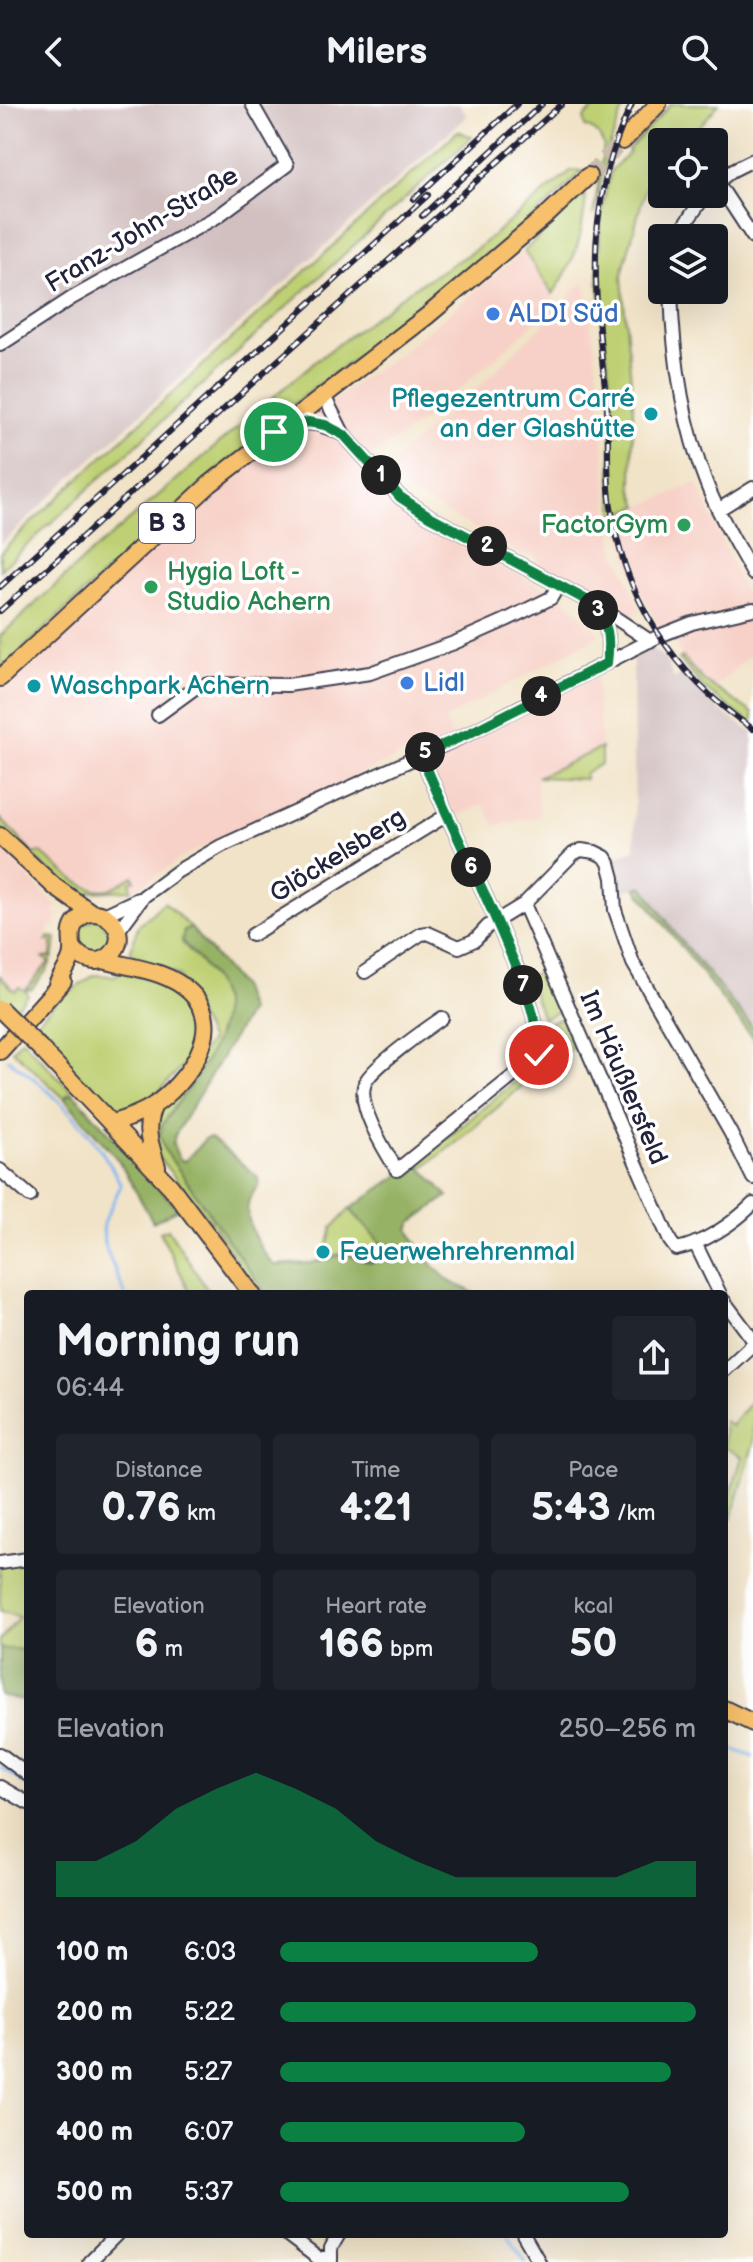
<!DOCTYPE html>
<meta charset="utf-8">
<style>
body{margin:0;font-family:"Balsamiq Sans",sans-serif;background:#20242c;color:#f1f3f6;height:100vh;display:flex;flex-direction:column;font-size:30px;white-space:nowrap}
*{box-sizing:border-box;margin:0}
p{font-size:26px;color:#9ea1a6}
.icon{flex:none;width:44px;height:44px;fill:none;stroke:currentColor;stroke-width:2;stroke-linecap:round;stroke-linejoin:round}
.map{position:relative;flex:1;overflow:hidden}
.side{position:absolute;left:24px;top:1186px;width:704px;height:948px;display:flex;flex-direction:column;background:#171b24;border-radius:8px;box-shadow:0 8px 32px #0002}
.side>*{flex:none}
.buttons{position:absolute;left:648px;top:24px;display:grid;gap:16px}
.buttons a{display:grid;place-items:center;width:80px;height:80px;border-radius:8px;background:#171b24;box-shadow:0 8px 32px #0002;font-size:40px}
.pin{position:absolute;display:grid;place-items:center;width:68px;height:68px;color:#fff;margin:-34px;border:4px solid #fff;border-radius:50%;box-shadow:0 2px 8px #0007}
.km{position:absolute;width:40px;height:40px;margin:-20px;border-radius:50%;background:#222;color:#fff;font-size:22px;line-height:40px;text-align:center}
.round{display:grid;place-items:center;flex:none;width:84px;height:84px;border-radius:8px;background:#20242c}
.headline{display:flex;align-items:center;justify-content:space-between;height:136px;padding:0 32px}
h1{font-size:44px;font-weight:700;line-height:60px}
.metrics{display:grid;grid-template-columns:repeat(3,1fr);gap:12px;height:136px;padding:8px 32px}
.metrics div{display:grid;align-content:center;border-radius:8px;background:#20242c;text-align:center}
.metrics b{font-size:40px;font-weight:700}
.metrics small{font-size:22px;font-weight:400}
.metrics p{font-size:22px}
.chart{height:224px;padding:16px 32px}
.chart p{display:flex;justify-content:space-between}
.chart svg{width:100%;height:144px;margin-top:8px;fill:#0b8043;opacity:.7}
ul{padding:0 32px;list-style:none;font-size:26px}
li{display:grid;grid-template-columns:128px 96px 1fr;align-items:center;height:60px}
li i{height:20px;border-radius:10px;background:#0b8043}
header{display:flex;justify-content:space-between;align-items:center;height:104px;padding:0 32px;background:#171b24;font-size:36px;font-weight:700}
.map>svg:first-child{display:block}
.built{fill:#f7d1c7}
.industrial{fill:#d2bfc0}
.green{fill:#bed073;stroke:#707957;stroke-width:2}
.forest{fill:#96b265;stroke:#5c6a50;stroke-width:2}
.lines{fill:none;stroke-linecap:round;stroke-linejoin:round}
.stream{stroke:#84b8f2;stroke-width:3}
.major-tunnel{stroke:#c8bcab;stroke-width:16;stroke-dasharray:16 8;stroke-linecap:butt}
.minor-casing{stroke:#413f50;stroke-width:16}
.major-casing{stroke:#413f50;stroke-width:20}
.minor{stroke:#fff;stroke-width:12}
.major{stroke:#f7c06c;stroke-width:16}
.rail-casing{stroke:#22223b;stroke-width:6}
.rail{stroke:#fff;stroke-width:3;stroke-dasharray:9;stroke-linecap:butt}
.major-bridge-casing{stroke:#413f50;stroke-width:20;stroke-linecap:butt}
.major-bridge{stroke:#f7c06c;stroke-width:16}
.route-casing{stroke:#fff;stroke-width:16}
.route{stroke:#0b8043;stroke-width:10}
.shop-dot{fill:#3f7fe0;stroke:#fff;stroke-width:3}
.culture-dot{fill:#0f9aa8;stroke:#fff;stroke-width:3}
.leisure-dot{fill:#2e9e5b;stroke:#fff;stroke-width:3}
.labels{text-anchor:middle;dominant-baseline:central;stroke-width:7;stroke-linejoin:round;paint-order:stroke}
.shield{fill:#fff;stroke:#646476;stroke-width:2}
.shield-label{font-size:24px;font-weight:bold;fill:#22223b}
.street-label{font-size:26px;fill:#22223b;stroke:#fff}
.shop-label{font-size:26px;fill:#366cbe;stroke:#fff;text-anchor:start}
.culture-label{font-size:26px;fill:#0d838f;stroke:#fff;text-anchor:start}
.leisure-label{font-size:26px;fill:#27864d;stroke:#fff;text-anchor:end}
</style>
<header><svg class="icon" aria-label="back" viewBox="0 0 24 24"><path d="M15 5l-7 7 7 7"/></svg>Milers<svg class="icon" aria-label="search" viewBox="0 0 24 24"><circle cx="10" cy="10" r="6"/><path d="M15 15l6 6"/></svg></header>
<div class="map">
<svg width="753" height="2158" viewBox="0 0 753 2158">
<rect width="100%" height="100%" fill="#fff"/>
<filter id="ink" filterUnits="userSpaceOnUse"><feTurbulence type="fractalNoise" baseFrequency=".0125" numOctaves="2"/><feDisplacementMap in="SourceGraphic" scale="16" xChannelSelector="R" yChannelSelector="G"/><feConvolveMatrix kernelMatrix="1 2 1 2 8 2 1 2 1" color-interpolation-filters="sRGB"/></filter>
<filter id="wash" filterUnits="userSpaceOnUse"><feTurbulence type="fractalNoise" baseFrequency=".006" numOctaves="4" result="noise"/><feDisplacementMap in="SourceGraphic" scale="32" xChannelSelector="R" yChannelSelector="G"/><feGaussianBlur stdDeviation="1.8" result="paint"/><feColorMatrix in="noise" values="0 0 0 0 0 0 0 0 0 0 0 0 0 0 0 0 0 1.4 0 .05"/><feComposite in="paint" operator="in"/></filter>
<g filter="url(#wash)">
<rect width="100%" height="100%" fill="#f1e3c7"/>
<path class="built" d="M524 147 554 196 529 224 430 311 361 360 383 387 424 417 564 495 594 523 599 531 445 615 456 643 596 573 601 643 536 673 540 712 494 721 484 700 453 714 422 641 186 751 134 786H131L130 778 133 772 115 783 101 785 71 773 40 749 34 750 0 714V582L9 570 247 355 401 249Z
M585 179 599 277 610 421 616 448 641 507 631 512 538 460 539 455 531 449 522 451 409 388 398 379 393 357 485 277 564 200 575 184Z
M697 379 753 508V548L716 583 704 575 688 560 677 544V537L657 520 634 474 617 412Z
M3 747 57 803 52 810H57L55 822H49L46 835 52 837 51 853H45L49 858 24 887 19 884 15 888 0 872V750Z"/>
<path class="industrial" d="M0 0H459L467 12 62 382 0 441Z
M652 545 665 555 674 575 682 570 720 607 753 629V924L678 833 643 783 617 788 610 754 635 746 633 554 646 546Z"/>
<path class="green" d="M599 0H625L609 44 593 112 604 42C600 32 596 26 585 23L584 14Z
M671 0H719L686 38H662V63L646 82 624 163 622 174 633 300 632 383 639 402 615 412 611 378V288L598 175 599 148 601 109 611 66 630 48 628 46Z
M458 27 472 33 0 466V449L35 415Z
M572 66 583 67 496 149 442 194 319 280 252 333 254 336 203 379 0 566V532L92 448 312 260 410 186 475 146Z
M583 91 586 93C582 133 576 156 553 190L524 147Z
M682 553 703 576 753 609V621L704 584 679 555Z
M601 644V660L585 669V675L537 673Z
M0 714 34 750 40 748C58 762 84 791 109 785 118 782 126 776 133 772L135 776 130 778 131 786 90 788 80 794 0 723Z
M164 798 191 824 184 827 182 838C195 853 212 868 219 888 236 929 184 989 162 1021L164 1045 266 1190H258L212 1120 157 1051 155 1011 210 937 179 872 130 849 138 822Z
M97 814 114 830 107 848 88 851 76 836 79 822Z
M49 833 56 834 54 850 47 866 31 886 29 885 26 888 28 891 13 907 0 894V872L15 887 19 883 25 887 49 858 44 854 51 853 52 837H46Z
M122 865 176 883 195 905 198 918V937L191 953 148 999 124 1009 109 1003 31 924 57 897 94 871 115 872Z
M547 865 564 906 543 914 527 873Z
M566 912 578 941 546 955 549 943 545 920Z
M22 935 74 990 67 991 65 995 12 946Z
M540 957 544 963 456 1039 422 1064 417 1059Z
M350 1105 385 1144 387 1154C369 1164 360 1150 343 1150 337 1150 329 1153 324 1155L332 1124Z
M168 1125 210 1190H191L160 1128Z
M753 1295V1341L732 1414 724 1411 742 1353 724 1343V1317L731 1322Z
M28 1457V1548L16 1545H0V1536L19 1513 0 1507V1460Z"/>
<path class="forest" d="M643 782 678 833 753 924V935L636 784Z
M191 824 240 882 249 907 175 1031 173 1040 179 1055 185 1057 206 1034H211L258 1073 259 1080C256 1085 251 1091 249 1096 242 1115 261 1148 274 1161L311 1159 344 1150 371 1159 387 1154 385 1144 350 1105 417 1059 448 1092 412 1118 409 1125C417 1144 434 1165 451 1178 459 1183 467 1183 474 1190H266L164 1045 160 1030 162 1021C184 989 236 929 219 887 212 868 195 853 182 837L184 827Z
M74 990 178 1105 153 1118 119 1057 65 995 67 991Z
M0 1545H16L28 1548V1594L23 1596 0 1592Z"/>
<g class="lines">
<path class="stream" d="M8 955C53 986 98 1032 121 1081L103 1120 104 1140 125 1190
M724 1642 753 1653
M0 1663 28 1682
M507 2130 526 2158"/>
</g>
</g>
<g filter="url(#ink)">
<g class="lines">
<path class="major-tunnel" d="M588 72 623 37"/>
<g class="minor-casing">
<path id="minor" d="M717 78 753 133
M714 81 731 67 753 56
M679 134 683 123 706 90
M671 186C673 252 682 319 707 381 719 412 737 441 753 470
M0 241 72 194 218 112 287 61 252 0
M323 290 344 331 400 393 429 412 592 499C609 518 610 535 607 559
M290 322C310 315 325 322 344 331
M718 406 753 384
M599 508 608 509 650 537
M158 611 195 584 210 580 288 581 370 569 454 539 506 516 551 494 558 482
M421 650C447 717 482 779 509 846 525 884 537 909 539 951L397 1066C385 1047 356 1001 365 979 372 963 426 925 442 914
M524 800 670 1137 676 1145C703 1140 734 1119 753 1100
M104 811 138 795
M118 827 144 792 178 767 221 742 468 630 659 532 692 519 753 505
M252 831 447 711
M365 868 421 830 428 829 459 843 475 836 488 822 524 800 573 750 581 746 595 748 605 753 609 759 613 774 615 806 633 859 730 1028 753 1074
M0 1066 30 1092
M695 1139 720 1190
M724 1197 753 1236
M724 1267 753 1240
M0 1459 28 1455
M0 1650 28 1671
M0 1683 28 1699
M286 2130 319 2155 330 2152
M523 2130 539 2158
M89 2158 117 2130
M331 2158V2144L339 2130"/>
</g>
<g class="major-casing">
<path id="major" d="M623 37 658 0
M0 574 210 380 427 212 548 110 588 72
M0 732 55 783 92 809
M103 856C132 864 167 866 190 888 229 924 186 979 153 1002 141 1010 126 1015 113 1019
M57 881C61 872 68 863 71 854 75 841 67 830 76 818 95 794 132 823 114 847 103 863 83 858 73 844
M39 943 171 1083 252 1190
M0 947 63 877
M154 1001C143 1025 150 1039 157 1063
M724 1605 753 1619"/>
</g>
<use href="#minor" class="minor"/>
<use href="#major" class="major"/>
<g class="rail-casing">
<path id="rail" d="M632 0C583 102 594 184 606 292 610 326 606 361 610 395 621 491 674 572 753 625
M414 95 517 0
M422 112 542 0
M0 483 428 91
M0 507 562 0"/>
</g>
<use href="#rail" class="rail"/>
<g class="major-bridge-casing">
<path id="major-bridge" d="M0 905 39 943"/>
</g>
<use href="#major-bridge" class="major-bridge"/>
</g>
</g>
<g class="lines" filter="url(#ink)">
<g class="route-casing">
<path id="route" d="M274 328 308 318 325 321 344 331 400 393 429 412 592 499C609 518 610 535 607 559L468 630 421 650C448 719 484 783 511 851 526 887 537 911 539 951"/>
</g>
<use href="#route" class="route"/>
</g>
<g class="shop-dot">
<circle cx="493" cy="210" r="8"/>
<circle cx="407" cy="579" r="8"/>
</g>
<g class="culture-dot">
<circle cx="651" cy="310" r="8"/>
<circle cx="34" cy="582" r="8"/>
<circle cx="323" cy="1148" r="8"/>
</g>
<g class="leisure-dot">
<circle cx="684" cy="421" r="8"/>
<circle cx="151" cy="483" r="8"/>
</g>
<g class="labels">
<rect class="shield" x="139" y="399" width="56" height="40" rx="6"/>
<g class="shield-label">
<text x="167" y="419">B 3</text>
</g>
<g class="street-label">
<text transform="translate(142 126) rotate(-31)">Franz-John-Straße</text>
<text transform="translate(338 752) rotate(-32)">Glöckelsberg</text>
<text transform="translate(623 974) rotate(67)">Im Häußlersfeld</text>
</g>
<g class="shop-label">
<text x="509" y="210">ALDI Süd</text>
<text x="423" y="579">Lidl</text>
</g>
<g class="culture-label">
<text x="635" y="295" text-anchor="end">Pflegezentrum Carré<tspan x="635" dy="30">an der Glashütte</tspan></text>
<text x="50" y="582">Waschpark Achern</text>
<text x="339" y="1148">Feuerwehrehrenmal</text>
</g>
<g class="leisure-label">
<text x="668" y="421">FactorGym</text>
<text x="167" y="468" text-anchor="start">Hygia Loft -<tspan x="167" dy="30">Studio Achern</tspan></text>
</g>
</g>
</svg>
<div class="buttons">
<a><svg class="icon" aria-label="locate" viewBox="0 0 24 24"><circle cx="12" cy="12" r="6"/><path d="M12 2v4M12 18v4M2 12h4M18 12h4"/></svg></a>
<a><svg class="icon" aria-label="layers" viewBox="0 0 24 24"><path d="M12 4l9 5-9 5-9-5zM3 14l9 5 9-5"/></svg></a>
</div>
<div class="pin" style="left:274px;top:328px;background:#1e9e55"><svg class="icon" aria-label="arrive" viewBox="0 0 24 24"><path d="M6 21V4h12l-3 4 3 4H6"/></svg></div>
<div class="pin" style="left:539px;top:951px;background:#d93025"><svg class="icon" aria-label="check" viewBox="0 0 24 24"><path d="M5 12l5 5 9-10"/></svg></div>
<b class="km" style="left:381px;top:371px">1</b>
<b class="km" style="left:487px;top:442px">2</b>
<b class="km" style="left:598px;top:506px">3</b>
<b class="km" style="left:541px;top:592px">4</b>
<b class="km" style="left:425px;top:648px">5</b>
<b class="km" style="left:471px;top:763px">6</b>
<b class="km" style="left:523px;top:881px">7</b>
<section class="side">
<div class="headline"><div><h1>Morning run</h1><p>06:44</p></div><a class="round"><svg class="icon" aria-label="share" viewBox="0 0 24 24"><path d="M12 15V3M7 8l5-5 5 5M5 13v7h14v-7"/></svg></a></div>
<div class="metrics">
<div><p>Distance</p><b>0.76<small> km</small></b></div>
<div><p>Time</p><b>4:21</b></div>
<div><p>Pace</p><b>5:43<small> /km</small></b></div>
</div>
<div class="metrics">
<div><p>Elevation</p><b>6<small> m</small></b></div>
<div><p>Heart rate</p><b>166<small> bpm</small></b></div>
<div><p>kcal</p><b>50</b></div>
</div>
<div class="chart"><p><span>Elevation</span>250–256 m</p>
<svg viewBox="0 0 160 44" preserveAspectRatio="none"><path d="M0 44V33L10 33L20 27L30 17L40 11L50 6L60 11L70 17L80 27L90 33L100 38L110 38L120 38L130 38L140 38L150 33L160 33V44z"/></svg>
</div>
<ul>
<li><b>100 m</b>6:03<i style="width:62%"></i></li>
<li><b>200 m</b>5:22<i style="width:100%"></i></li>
<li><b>300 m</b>5:27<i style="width:94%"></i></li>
<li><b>400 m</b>6:07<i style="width:59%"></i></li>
<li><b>500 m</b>5:37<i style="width:84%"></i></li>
</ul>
</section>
</div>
